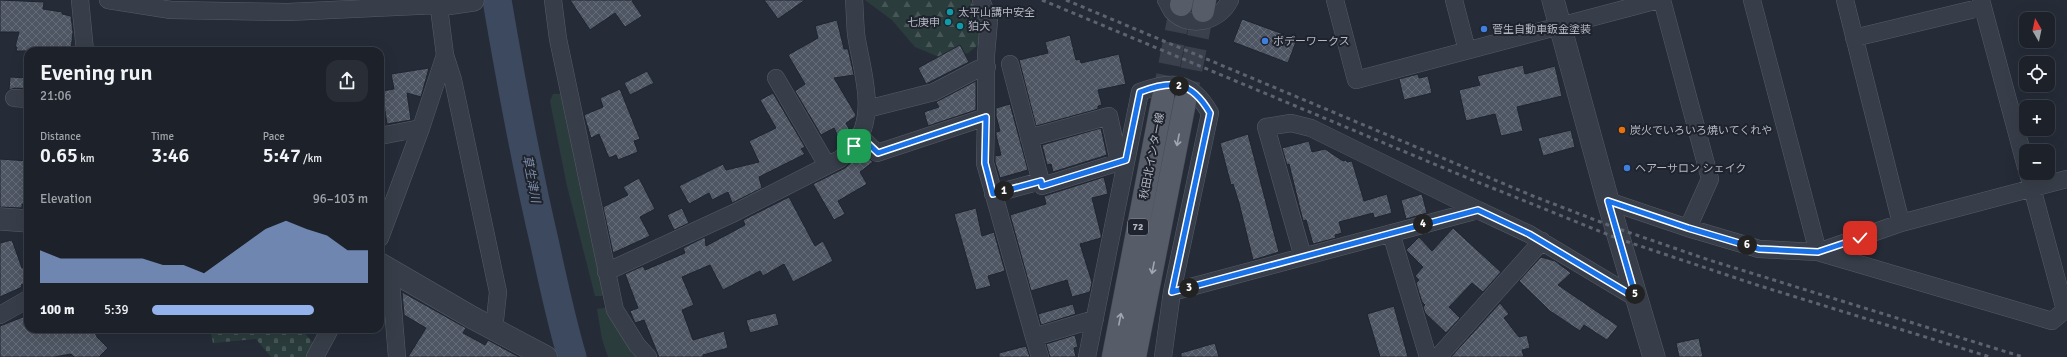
<!DOCTYPE html>
<meta charset="utf-8">
<style>
body{margin:0;font-family:Signika,"Noto Sans JP",sans-serif;background:#292e36;color:#f1f3f6;height:100vh;display:flex;flex-direction:column;font-size:15px;white-space:nowrap}
*{box-sizing:border-box;margin:0}
p{font-size:13px;color:#a0a3a8}
.icon{flex:none;width:22px;height:22px;fill:none;stroke:currentColor;stroke-width:2;stroke-linecap:round;stroke-linejoin:round}
.map{position:relative;flex:1;overflow:hidden}
.sheet{position:absolute;left:24px;top:47px;width:360px;height:286px;display:flex;flex-direction:column;background:#1c212a;border-radius:12px;box-shadow:0 4px 16px #0002,0 0 0 1px #3a3e47}
.sheet>*{flex:none}
.needle{width:26px;rotate:351deg}
.tools{position:absolute;left:2019px;top:12px;display:grid;gap:8px}
.tools a{display:grid;place-items:center;width:36px;height:36px;border-radius:8px;background:#1c212a;box-shadow:0 4px 16px #0002,0 0 0 1px #3a3e47;font-size:20px}
.pin{position:absolute;display:grid;place-items:center;width:34px;height:34px;color:#fff;margin:-17px;border-radius:8px;box-shadow:0 2px 6px #0006}
.km{position:absolute;width:20px;height:20px;margin:-10px;border-radius:50%;background:#222;color:#fff;font-size:11px;line-height:20px;text-align:center}
.round{display:grid;place-items:center;flex:none;width:42px;height:42px;border-radius:12px;background:#292e36}
.headline{display:flex;align-items:center;justify-content:space-between;height:68px;padding:0 16px}
h1{font-size:22px;font-weight:600;line-height:30px}
.metrics{display:grid;grid-template-columns:repeat(3,1fr);gap:6px;height:68px;padding:4px 16px}
.metrics div{display:grid;align-content:center}
.metrics b{font-size:20px;font-weight:600}
.metrics small{font-size:11px;font-weight:400}
.metrics p{font-size:11px}
.chart{height:112px;padding:8px 16px}
.chart p{display:flex;justify-content:space-between}
.chart svg{width:100%;height:72px;margin-top:4px;fill:#93b1ea;opacity:.7}
ul{padding:0 16px;list-style:none;font-size:13px}
li{display:grid;grid-template-columns:64px 48px 1fr;align-items:center;height:30px}
li i{height:10px;border-radius:5px;background:#93b1ea}
.map>svg:first-child{display:block}
.forest{fill:url(#forest-firs)}
.cemetery{fill:url(#cemetery-stones)}
.park{fill:#2b3c3d}
.lines{fill:none;stroke-linecap:round;stroke-linejoin:round}
.river{stroke:#3d495f;stroke-width:29}
.building{fill:url(#building-cross-hatch);stroke:#20252f}
.primary-tunnel{stroke:#3a414d;stroke-width:22;stroke-dasharray:22 11;stroke-linecap:butt}
.minor-casing{stroke:#575c66;stroke-width:18}
.tertiary-casing{stroke:#575c66;stroke-width:23}
.primary-casing{stroke:#424751;stroke-width:23}
.minor{stroke:#383e49;stroke-width:17}
.tertiary{stroke:#383e49;stroke-width:22}
.primary{stroke:#575d68;stroke-width:22}
.rail{stroke:#5d6471;stroke-width:3;stroke-dasharray:4 4;stroke-linecap:butt}
.oneway{stroke:#a1a7b2}
.route-casing{stroke:#fff;stroke-width:8}
.route{stroke:#1a73e8;stroke-width:5}
.culture-dot{fill:#0f9aa8;stroke:#1e232d;stroke-width:1.5}
.shop-dot{fill:#3f7fe0;stroke:#1e232d;stroke-width:1.5}
.food-dot{fill:#e8710a;stroke:#1e232d;stroke-width:1.5}
.labels{text-anchor:middle;dominant-baseline:central;stroke-width:4;stroke-linejoin:round;paint-order:stroke}
.shield{fill:#1e232d;stroke:#878c97;stroke-width:1}
.shield-label{font-size:10px;font-weight:bold;fill:#b4b9c4}
.poi-label{font-size:11px;fill:#b4b9c4;stroke:#1e232d;text-anchor:start}
.street-label{font-size:11px;fill:#b4b9c4;stroke:#1e232d}
.water-label{font-size:12px;font-style:italic;fill:#7f8fa9;stroke:#1e232d}
</style>
<div class="map">
<svg width="2067" height="357" viewBox="0 0 2067 357">
<defs>
<pattern id="forest-firs" width="22" height="20" patternUnits="userSpaceOnUse"><rect width="22" height="20" fill="#2b3c3d"/><path d="M5 1l3.5 6h-7zM16 11l3.5 6h-7z" fill="#475657"/></pattern>
<pattern id="cemetery-stones" width="16" height="16" patternUnits="userSpaceOnUse"><rect width="16" height="16" fill="#2b3c3d"/><path d="M2 7V4a2 2 0 0 1 4 0v3zM10 15v-3a2 2 0 0 1 4 0v3z" fill="#475657"/></pattern>
<pattern id="building-cross-hatch" width="8" height="8" patternUnits="userSpaceOnUse"><rect width="8" height="8" fill="#4e5663"/><path d="M0 0l8 8M0 8l8-8" fill="none" stroke="#656c78"/></pattern>
</defs>
<rect width="100%" height="100%" fill="#252c38"/>
<path class="forest" d="M865 0H970L982 20 985 39 968 53 942 58 915 47 892 20Z"/>
<path class="cemetery" d="M210 329H301L316 346 310 357H271L256 339 213 343Z"/>
<path class="park" d="M553 94H563L604 293 602 296H595L567 186 550 101Z
M610 307 640 357H608L602 339 597 309Z"/>
<g class="lines">
<path class="river" d="M497 0C511 82 526 164 545 245 553 282 561 320 572 357"/>
</g>
<path class="building" d="M0 0 44 2 43 9 62 12V14L71 16 73 32 71 50 59 48V51H16L17 47H15L19 32H0Z
M570 0H634L632 1 642 16 625 27 615 13 590 30Z
M764 0H805L778 19Z
M1242 19 1297 39 1288 63 1233 42Z
M837 20 844 49H848L854 75 834 78 856 115 855 117 846 123 850 131 842 144 834 128 821 135 795 91 805 84 788 55 818 38 815 26Z
M1070 35 1076 60 1080 59 1081 63 1119 54 1126 84 1098 90 1102 105 1098 106V109L1036 126 1019 60 1048 53 1045 42Z
M960 45 969 62 926 84 918 68Z
M1523 65 1525 74 1555 66 1562 96 1517 107 1523 131 1501 136 1495 114 1466 121 1459 90 1480 85 1477 76Z
M429 68 421 97 407 93 411 120 387 124 382 91 394 89 391 74Z
M647 71 654 83 630 95 624 83Z
M1418 74 1419 78 1428 76 1432 93 1404 100 1399 79Z
M10 77 28 78V89L15 88 9 90Z
M976 81V110L928 126 924 112 939 107 936 102Z
M620 89 640 139 634 141 638 152 618 160 616 155 609 158 599 134 591 138 584 115 603 107 600 98Z
M773 93 805 147 801 149 805 154 759 177 762 188 732 203 728 192 712 200 709 193 689 204 679 186 723 164 726 170 759 162 749 141 776 128 760 100Z
M1010 104 1028 170 1000 178 995 162V156L1001 155 996 135V132L1000 131 996 116V108Z
M1101 128 1107 155 1053 172 1051 164 1047 165 1042 145Z
M1571 130 1575 147 1543 156 1538 138Z
M1248 134 1279 252 1253 260 1239 203 1233 184 1231 185 1220 143Z
M1309 141 1312 152 1325 149 1343 161 1346 160 1347 162 1352 161 1364 201 1387 194 1392 213 1374 218 1373 213 1339 222 1342 233 1335 235 1336 238 1313 244 1306 220 1303 221 1289 164 1287 165 1282 148Z
M862 152 873 162 860 172 867 184 838 201 845 214 834 220 813 184 845 168Z
M0 159 28 161V205L22 204V208L0 207Z
M1104 177 1108 194 1092 198 1101 234V238L1080 244 1092 282 1090 292 1072 297 1067 280 1031 291 1010 215 1046 204 1044 196Z
M639 178 655 209 640 217 650 236 613 253 603 207 628 195 623 187Z
M1422 194 1427 213 1406 219 1401 200Z
M789 197 815 246 823 241 833 261 793 282 784 264 763 276 760 271 723 290 710 265 682 277 694 305 682 310 693 340 724 331 728 348 703 355V357H659L644 320 635 323 630 311 638 308 625 274 643 266 645 270 685 253 683 248 705 237 706 246 745 225 743 220Z
M682 208 689 223 674 230 667 215Z
M976 208 982 236 994 232 1005 271 988 276 991 286 976 290 954 214Z
M1453 228 1501 272 1483 292 1472 283 1449 307 1460 318 1446 333 1425 313 1423 307 1425 305 1422 302 1416 283 1419 280 1415 276 1423 267 1406 250 1419 237 1432 251Z
M12 240 22 268 28 265V282L21 285 22 287 0 297V243Z
M1541 257 1555 261 1571 273 1558 285 1618 326 1607 340 1584 325 1580 331 1550 311 1519 281Z
M380 282H381L382 302 380 301Z
M402 292 466 328 463 333 485 345 488 340 519 357H408L426 328 404 315Z
M1500 303 1509 314 1504 318 1519 337 1527 335 1530 348 1522 350 1524 357H1451Z
M1073 304 1076 314 1041 325 1038 314Z
M1394 306 1408 357H1380L1367 314Z
M776 313 779 325 750 333 746 320Z
M28 315V329H93L97 337 108 348 99 357H74L71 354 54 357H0V326Z
M1075 335 1078 347 1074 348 1076 357H1050L1046 344Z
M1699 338 1703 357H1679L1676 343Z
M1215 343 1219 357H1181V353Z
M1026 346 1030 357H999V353Z"/>
<g class="lines">
<path class="primary-tunnel" d="M1163 97 1181 5
M1185 102 1203 11"/>
<g class="minor-casing">
<path id="minor" d="M80 0 85 51
M108 0 171 10 288 12 438 5
M553 0 558 39 615 310 637 345 648 357
M1166 0C1168 3 1170 8 1172 11 1190 30 1220 21 1230 0
M1335 0 1356 80 1658 0
M1454 0 1467 50
M1662 0 1710 179 1688 228
M1752 0 1818 252
M1845 0 1901 223
M1981 0 2026 167
M1854 38 1983 7
M445 55 453 80 498 292 494 329
M1010 64 1042 186 1126 160
M776 78 827 165
M14 98 28 99
M867 109 934 92 978 69 987 67
M986 117 985 163 1034 337 1095 319
M859 135 877 153 986 117V55L989 20 981 0
M380 136 421 128
M1029 138 1109 116 1119 162
M993 194 1041 181
M1608 201 1688 228 1759 249 1818 252 2052 321 2065 310 2028 173
M1391 233 1428 357
M380 238 421 128 445 55 438 0
M1818 252 1901 223 2067 179
M1303 257 1266 127 1291 123 1311 128 1478 210
M390 271 397 357
M606 272 734 213 840 159C844 155 850 151 853 147 879 115 861 69 856 34 855 23 855 11 854 0
M1172 292 1478 210 1529 234 1636 298
M0 315 28 299
M1034 337 1040 357
M315 357 330 329
M1087 357 1140 92C1172 80 1191 80 1210 113L1172 292 1163 357
M1438 357 1542 241"/>
</g>
<g class="tertiary-casing">
<path id="tertiary" d="M1553 0 1608 201 1654 357
M438 5 473 0
M0 219 28 221
M380 264 473 318 546 357"/>
</g>
<g class="primary-casing">
<path id="primary" d="M1181 5 1182 0
M1203 11 1205 0
M1113 357 1163 97
M1135 357 1185 102"/>
</g>
<use href="#minor" class="minor"/>
<use href="#tertiary" class="tertiary"/>
<use href="#primary" class="primary"/>
<path class="rail" d="M1042 0 1470 179 1619 239 1757 285 1990 357
M1066 0 1533 196 1616 228 1709 260 2023 357"/>
</g>
<defs><path id="oneway-shaft" d="M-6 0H5M1.5-3L5.5 0L1.5 3" fill="none" stroke-width="1.6" stroke-linecap="round" stroke-linejoin="round"/></defs>
<g class="oneway">
<use href="#oneway-shaft" transform="translate(1178 140) rotate(101)"/>
<use href="#oneway-shaft" transform="translate(1153 268) rotate(101)"/>
<use href="#oneway-shaft" transform="translate(1120 319) rotate(-79)"/>
</g>
<g class="lines">
<g class="route-casing">
<path id="route" d="M854 146 859 135 878 153 986 117 985 163 993 194 1041 181 1042 186 1126 160 1140 92C1172 80 1191 80 1210 113L1172 292 1478 210 1529 234 1636 298 1608 201 1688 228 1759 249 1818 252 1860 238"/>
</g>
<use href="#route" class="route"/>
</g>
<g class="culture-dot">
<circle cx="950" cy="12" r="4"/>
<circle cx="948" cy="22" r="4"/>
<circle cx="960" cy="26" r="4"/>
</g>
<g class="shop-dot">
<circle cx="1484" cy="29" r="4"/>
<circle cx="1265" cy="41" r="4"/>
<circle cx="1627" cy="168" r="4"/>
</g>
<circle class="food-dot" cx="1622" cy="130" r="4"/>
<g class="labels">
<rect class="shield" x="1128" y="219" width="20" height="16" rx="3"/>
<g class="shield-label">
<text x="1138" y="227">72</text>
</g>
<g class="poi-label">
<text x="958" y="12">太平山講中安全</text>
<text x="940" y="22" text-anchor="end">七庚申</text>
<text x="968" y="26">狛犬</text>
<text x="1492" y="29">菅生自動車鈑金塗装</text>
<text x="1273" y="41">ボデーワークス</text>
<text x="1630" y="130">炭火でいろいろ焼いてくれや</text>
<text x="1635" y="168">ヘアーサロン シェイク</text>
</g>
<g class="street-label">
<text transform="translate(1152 156) rotate(-79)">秋田北インター線</text>
</g>
<g class="water-label">
<text transform="translate(531 179) rotate(79)">草生津川</text>
</g>
</g>
</svg>
<div class="tools">
<a><svg class="needle" viewBox="-14 -14 28 28"><path d="M0-13l5 13h-10z" fill="#e53935"/><path d="M0 13l5-13h-10z" fill="#a0a3a8"/></svg></a>
<a><svg class="icon" aria-label="locate" viewBox="0 0 24 24"><circle cx="12" cy="12" r="6"/><path d="M12 2v4M12 18v4M2 12h4M18 12h4"/></svg></a>
<a>+</a>
<a>−</a>
</div>
<div class="pin" style="left:854px;top:146px;background:#1e9e55"><svg class="icon" aria-label="arrive" viewBox="0 0 24 24"><path d="M6 21V4h12l-3 4 3 4H6"/></svg></div>
<div class="pin" style="left:1860px;top:238px;background:#d93025"><svg class="icon" aria-label="check" viewBox="0 0 24 24"><path d="M5 12l5 5 9-10"/></svg></div>
<b class="km" style="left:1004px;top:191px">1</b>
<b class="km" style="left:1179px;top:86px">2</b>
<b class="km" style="left:1189px;top:288px">3</b>
<b class="km" style="left:1423px;top:224px">4</b>
<b class="km" style="left:1635px;top:294px">5</b>
<b class="km" style="left:1747px;top:245px">6</b>
<section class="sheet">
<div class="headline"><div><h1>Evening run</h1><p>21:06</p></div><a class="round"><svg class="icon" aria-label="share" viewBox="0 0 24 24"><path d="M12 15V3M7 8l5-5 5 5M5 13v7h14v-7"/></svg></a></div>
<div class="metrics">
<div><p>Distance</p><b>0.65<small> km</small></b></div>
<div><p>Time</p><b>3:46</b></div>
<div><p>Pace</p><b>5:47<small> /km</small></b></div>
</div>
<div class="chart"><p><span>Elevation</span>96–103 m</p>
<svg viewBox="0 0 160 44" preserveAspectRatio="none"><path d="M0 44V24L10 29L20 29L30 29L40 29L50 29L60 33L70 33L80 38L90 29L100 20L110 11L120 6L130 11L140 15L150 24L160 24V44z"/></svg>
</div>
<ul>
<li><b>100 m</b>5:39<i style="width:75%"></i></li>
</ul>
</section>
</div>
